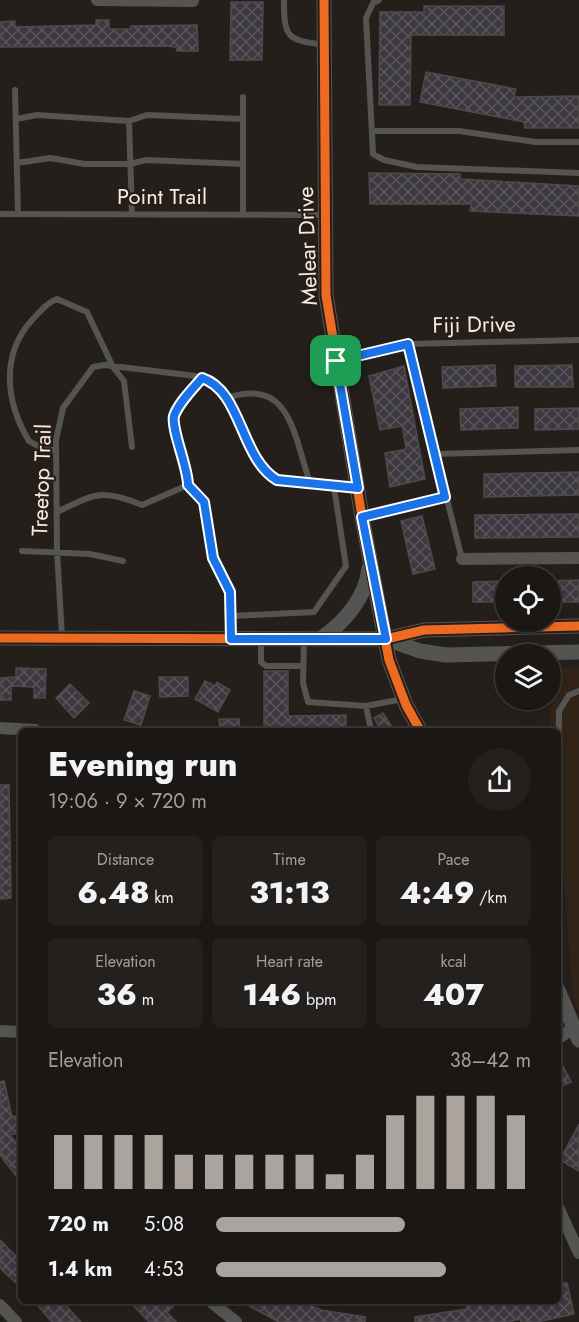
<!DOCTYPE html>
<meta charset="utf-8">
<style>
body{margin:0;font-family:Jost,sans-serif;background:#24201d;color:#f1f3f6;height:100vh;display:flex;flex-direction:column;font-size:22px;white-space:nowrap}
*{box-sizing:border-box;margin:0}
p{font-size:20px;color:#a09fa0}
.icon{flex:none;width:33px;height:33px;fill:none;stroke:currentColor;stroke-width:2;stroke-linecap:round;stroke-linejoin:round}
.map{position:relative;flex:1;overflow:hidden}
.drawer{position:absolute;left:18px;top:728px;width:543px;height:576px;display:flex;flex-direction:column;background:#1b1714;border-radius:9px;box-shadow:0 3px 9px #0003,0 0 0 2px #393634}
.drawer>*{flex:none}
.buttons{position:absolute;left:495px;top:566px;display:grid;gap:12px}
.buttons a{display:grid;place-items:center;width:66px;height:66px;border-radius:50%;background:#1b1714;box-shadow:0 3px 9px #0003,0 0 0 2px #393634;font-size:30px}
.pin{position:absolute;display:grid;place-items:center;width:51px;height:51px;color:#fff;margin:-26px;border-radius:12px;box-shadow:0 3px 9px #0006}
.round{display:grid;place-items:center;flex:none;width:63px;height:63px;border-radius:32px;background:#24201d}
.overview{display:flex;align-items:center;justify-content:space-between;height:102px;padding:0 30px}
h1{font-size:33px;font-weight:800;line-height:45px}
.stats{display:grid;grid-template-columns:repeat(3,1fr);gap:9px;height:102px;padding:6px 30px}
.stats div{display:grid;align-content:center;border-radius:9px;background:#24201d;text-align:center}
.stats b{font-size:30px;font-weight:800}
.stats small{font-size:16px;font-weight:400}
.stats p{font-size:16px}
.chart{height:168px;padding:12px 30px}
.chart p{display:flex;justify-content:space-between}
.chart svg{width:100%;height:108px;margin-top:6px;stroke:#aba49e;stroke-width:6}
ul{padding:0 30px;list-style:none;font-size:20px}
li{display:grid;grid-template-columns:96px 72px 1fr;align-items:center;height:45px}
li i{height:15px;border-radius:8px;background:#aba49e}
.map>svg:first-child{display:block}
.built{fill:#312317}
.building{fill:url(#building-cross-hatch);stroke:#4d4a4a;stroke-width:1.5}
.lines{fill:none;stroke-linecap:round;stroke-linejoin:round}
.service{stroke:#545452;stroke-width:6}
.minor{stroke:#545452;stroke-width:12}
.tertiary{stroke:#545452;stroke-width:15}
.cycleway-casing{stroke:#291e15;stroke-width:13}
.cycleway{stroke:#ed6a23;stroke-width:9}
.route-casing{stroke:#fff;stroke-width:12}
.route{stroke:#1a73e8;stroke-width:8}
.labels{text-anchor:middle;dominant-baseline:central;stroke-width:4.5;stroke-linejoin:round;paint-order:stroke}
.street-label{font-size:22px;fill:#f4ece5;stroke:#291e15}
</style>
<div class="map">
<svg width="579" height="1322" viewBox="0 0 579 1322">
<defs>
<pattern id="building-cross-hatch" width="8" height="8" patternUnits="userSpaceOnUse" patternTransform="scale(1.5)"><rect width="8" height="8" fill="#3c383f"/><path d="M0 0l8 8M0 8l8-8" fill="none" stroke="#59555b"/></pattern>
</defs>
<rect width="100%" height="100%" fill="#241f1a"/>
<path class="built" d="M551 668H579V1010L573 997 558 812V730H551L549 699Z"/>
<path class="building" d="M231 2H263L262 60H230Z
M424 6H504V35H411L410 105H379L380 12H424Z
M96 20H109V29H131V26L197 25 198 51H177L176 47 167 46 0 47V22L15 21V27L96 25Z
M426 72 516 89 514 97 579 96V128H525L524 122 420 102Z
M369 173 460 174V179L579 186V216L470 211 471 204H370Z
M495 365 496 386 443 388 442 367Z
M572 365 573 387H515V366Z
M404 366 425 479 390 487 385 453 406 449 403 430 402 426 380 430 369 376Z
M518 407V428L461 430 460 409Z
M579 408V429L535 430V409Z
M579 472V495L484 497V474Z
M579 514V537L475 538V515Z
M422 516 435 569 413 574 401 521Z
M579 580V602H550V581Z
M506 581V602H473V582Z
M16 668 46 669 45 698H34V687L11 686V700H0V678L16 677Z
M264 671H288V716L346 715V730H264Z
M159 677H188V696L160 697Z
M205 681 215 686 217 682 230 690 218 712 195 699Z
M70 684 89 703 74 718 56 698Z
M134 691 150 696 141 725 124 720Z
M383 713 394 730H381L374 718Z
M219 719H239L240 730H220Z
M0 785H9L11 898 0 899Z
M558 1056 571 1082 558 1088Z
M4 1081 12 1117 15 1116 19 1133 10 1135 21 1148V1182L0 1155V1082Z
M579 1124V1171L560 1160Z
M0 1240 21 1261V1280L17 1284 0 1268Z
M567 1283 574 1314 537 1322H521L520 1319 507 1322H415V1317L467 1309 466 1303 558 1300V1284Z
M33 1300H61L81 1322H52Z
M128 1300H167L173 1307 167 1312 176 1322H149Z
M238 1300H298L321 1310 365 1317V1322H279Z"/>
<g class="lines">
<path class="service" d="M284 0C284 38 287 40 324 45
M379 0 373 3 366 18 373 154 384 160 417 167 579 173
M15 90 18 214
M243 97V214
M16 119 37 115 129 121 132 214
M129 121 147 115 243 119
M373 131H459L535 142H579
M17 163 50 158 85 164H130L146 160 243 164
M0 214 324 215
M408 344 462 559
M336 360 408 344 579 340
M227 398C291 376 294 437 310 483
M56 450H45L29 441C6 403 0 355 32 320 40 312 46 303 57 299L87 312 113 367 124 381 132 447
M435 454 579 450
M188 485C188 467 171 429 174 416 179 402 193 389 203 378
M57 512C95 494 101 488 142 505L188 485 204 502 213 558 230 592 231 638
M363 517 445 497
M22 551 90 554 123 561
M231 616 314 612 346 566 334 487
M62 636 57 551 56 440 63 408 93 367 104 365 196 376C245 391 236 456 277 480L357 488
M261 639V662L266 666H302
M304 641 303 683 308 702 366 706 403 699
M366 706 371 730
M558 868 559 711 569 695 579 691"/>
<path class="minor" d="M97 0 193 1
M462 559 579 558
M0 728 35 730
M0 1031 21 1032
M558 1039 574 1027
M558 1207 579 1253
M209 1300 236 1322
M0 1305 16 1322"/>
<path class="tertiary" d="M324 0 326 295 362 517 389 660 406 705 420 730
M0 638 386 639 424 630 579 626
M320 639C344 623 366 598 369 568
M386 639 420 651 446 655 579 652
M558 990 579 1040"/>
<g class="cycleway-casing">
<path id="cycleway" d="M324 0 326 295 362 517 389 660 406 705 420 730
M0 638 386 639 424 630 579 626"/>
</g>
<use href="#cycleway" class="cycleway"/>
</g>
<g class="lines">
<g class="route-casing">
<path id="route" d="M408 344 445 497 362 517 386 639H231L230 592 213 558 204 502 188 485C188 467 171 429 174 416 179 402 193 389 202 378 242 391 240 458 277 480L358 488 336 361Z"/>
</g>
<use href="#route" class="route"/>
</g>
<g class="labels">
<g class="street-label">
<text x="162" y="196">Point Trail</text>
<text transform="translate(307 246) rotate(-92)">Melear Drive</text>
<text transform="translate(474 324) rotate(-1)">Fiji Drive</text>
<text transform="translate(41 480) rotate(-88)">Treetop Trail</text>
</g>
</g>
</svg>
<div class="buttons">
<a><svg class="icon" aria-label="locate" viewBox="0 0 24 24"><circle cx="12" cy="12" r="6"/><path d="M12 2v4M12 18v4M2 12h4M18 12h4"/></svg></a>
<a><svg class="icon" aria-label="layers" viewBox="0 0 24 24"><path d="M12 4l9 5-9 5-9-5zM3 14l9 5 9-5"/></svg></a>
</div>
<div class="pin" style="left:336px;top:361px;background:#1e9e55"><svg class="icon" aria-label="arrive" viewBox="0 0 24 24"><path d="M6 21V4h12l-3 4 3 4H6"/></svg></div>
<section class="drawer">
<div class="overview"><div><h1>Evening run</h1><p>19:06 · 9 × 720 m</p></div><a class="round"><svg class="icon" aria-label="share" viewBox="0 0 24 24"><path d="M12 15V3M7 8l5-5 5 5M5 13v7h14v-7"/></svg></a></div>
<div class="stats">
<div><p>Distance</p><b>6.48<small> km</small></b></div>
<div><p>Time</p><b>31:13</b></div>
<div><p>Pace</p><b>4:49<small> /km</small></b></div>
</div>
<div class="stats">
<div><p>Elevation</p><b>36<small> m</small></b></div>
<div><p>Heart rate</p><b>146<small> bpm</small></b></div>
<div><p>kcal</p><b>407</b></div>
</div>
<div class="chart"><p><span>Elevation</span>38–42 m</p>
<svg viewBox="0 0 160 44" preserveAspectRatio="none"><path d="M5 44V22M15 44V22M25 44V22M35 44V22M45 44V30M55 44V30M65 44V30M75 44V30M85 44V30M95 44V38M105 44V30M115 44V14M125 44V6M135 44V6M145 44V6M155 44V14"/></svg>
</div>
<ul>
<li><b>720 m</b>5:08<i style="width:60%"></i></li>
<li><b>1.4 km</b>4:53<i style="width:73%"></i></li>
</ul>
</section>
</div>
